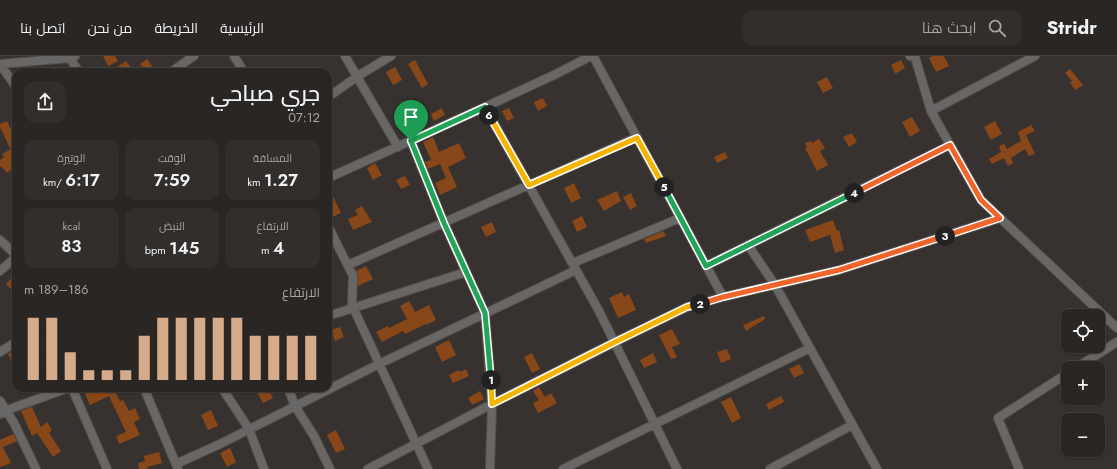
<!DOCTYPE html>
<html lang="ar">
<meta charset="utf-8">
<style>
body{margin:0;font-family:Jost,Cairo,sans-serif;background:#312e2b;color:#f1f3f6;direction:rtl;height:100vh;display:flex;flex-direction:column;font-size:15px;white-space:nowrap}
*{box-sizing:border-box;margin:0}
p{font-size:13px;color:#a5a5a6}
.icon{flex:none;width:22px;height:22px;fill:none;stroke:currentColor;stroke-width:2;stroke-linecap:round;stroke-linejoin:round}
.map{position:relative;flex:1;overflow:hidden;direction:ltr}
.drawer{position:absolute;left:12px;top:12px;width:320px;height:324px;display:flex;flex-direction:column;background:#292623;border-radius:12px;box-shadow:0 1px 3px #0004,0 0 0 1px #454341;direction:rtl}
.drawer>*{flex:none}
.tools{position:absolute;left:1061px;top:253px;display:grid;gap:8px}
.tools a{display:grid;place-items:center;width:44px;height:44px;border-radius:8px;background:#292623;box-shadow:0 1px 3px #0004,0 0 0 1px #454341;font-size:20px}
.pin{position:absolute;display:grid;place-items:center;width:34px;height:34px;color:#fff;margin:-41px -17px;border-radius:50% 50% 50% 0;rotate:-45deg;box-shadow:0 0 4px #0007}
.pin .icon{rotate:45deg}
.km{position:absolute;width:20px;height:20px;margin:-10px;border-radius:50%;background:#222;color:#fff;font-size:11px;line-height:20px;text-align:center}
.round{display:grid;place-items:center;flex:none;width:42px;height:42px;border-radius:12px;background:#312e2b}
.overview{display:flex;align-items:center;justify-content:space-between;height:68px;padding:0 12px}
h1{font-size:22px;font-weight:600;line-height:30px}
.figures{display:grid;grid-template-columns:repeat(3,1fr);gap:6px;height:68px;padding:4px 12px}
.figures div{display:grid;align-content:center;border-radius:10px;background:#312e2b;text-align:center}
.figures b{font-size:17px;font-weight:600}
.figures small{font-size:11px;font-weight:400}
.figures p{font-size:11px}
.chart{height:112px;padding:8px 12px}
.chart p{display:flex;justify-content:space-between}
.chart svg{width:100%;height:72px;margin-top:4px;stroke:#d6ab8b;stroke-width:6}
header{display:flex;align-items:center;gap:24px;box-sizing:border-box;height:56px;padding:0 20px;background:#292623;border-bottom:1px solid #454341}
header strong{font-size:19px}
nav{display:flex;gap:22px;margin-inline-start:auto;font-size:14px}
.search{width:280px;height:36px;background:#312e2b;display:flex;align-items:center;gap:10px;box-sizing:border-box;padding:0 14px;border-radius:12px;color:#a5a5a6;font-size:15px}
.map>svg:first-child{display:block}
.building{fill:#874718}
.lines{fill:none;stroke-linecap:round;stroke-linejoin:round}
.street-casing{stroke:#544f4c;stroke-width:10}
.street{stroke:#696765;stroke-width:8}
.split-1-casing{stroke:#fff;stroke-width:8}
.split-2-casing{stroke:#fff;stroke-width:8}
.split-3-casing{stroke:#fff;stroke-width:8}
.split-4-casing{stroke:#fff;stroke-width:8}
.split-5-casing{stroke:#fff;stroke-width:8}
.split-6-casing{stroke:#fff;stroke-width:8}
.split-7-casing{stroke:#fff;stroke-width:8}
.split-1{stroke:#22a559;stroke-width:5}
.split-2{stroke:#f5b400;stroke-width:5}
.split-3{stroke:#f0652b;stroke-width:5}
.split-4{stroke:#f0652b;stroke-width:5}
.split-5{stroke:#22a559;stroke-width:5}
.split-6{stroke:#f5b400;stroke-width:5}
.split-7{stroke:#22a559;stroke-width:5}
</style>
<header>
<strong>Stridr</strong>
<div class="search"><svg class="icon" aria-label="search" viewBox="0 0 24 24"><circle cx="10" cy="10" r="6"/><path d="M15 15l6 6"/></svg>ابحث هنا</div>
<nav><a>الرئيسية</a><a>الخريطة</a><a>من نحن</a><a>اتصل بنا</a></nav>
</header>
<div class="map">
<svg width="1117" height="413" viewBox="0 0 1117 413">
<rect width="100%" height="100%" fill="#37322f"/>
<path class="building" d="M103 0H115L118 5 108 10Z
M933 0H944L949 10 936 16 929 2Z
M147 3 153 11 146 16 140 8Z
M415 4 428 28 422 32 408 8Z
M901 4 905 12 895 18 891 9Z
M126 5 131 12 127 16H121L117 11Z
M395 11 402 24 393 29 386 16Z
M1070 13 1083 29 1075 34 1070 27 1072 25 1065 17Z
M827 21 833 32 823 37 817 26Z
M543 42 547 50 538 55 534 46Z
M442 52 445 59 434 65 431 58Z
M509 52 514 62 507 65 502 55Z
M912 61 920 75 910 81 902 66Z
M7 65 16 84V89L10 92 0 71V68Z
M995 65 1002 78 991 84 984 71Z
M1031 69 1035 75 1026 79 1035 98 1029 100 1025 93 1011 102 1013 107 1008 110 1004 102 992 108 989 103 1001 96 999 90 1004 88 1007 93 1021 85 1018 76Z
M852 77 857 86 849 91 843 81Z
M433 81 439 96 459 87 466 102 448 111 457 131 440 139 435 127 446 122 440 108 428 113 425 106 431 104 423 86Z
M819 83 825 92 820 95 828 109 817 115 805 92 807 91 805 87 811 85 812 87Z
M11 93 16 103V117L12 112 8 117 0 110V104L4 101 2 98Z
M725 96 728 102 717 107 714 101Z
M375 107 382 119 373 124 367 112Z
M405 120 410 129 401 133 396 124Z
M574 127 581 142 571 147 564 132Z
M328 130 341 157 328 163Z
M617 135 621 145 604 155 597 144Z
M631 137 637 150 630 154 623 141Z
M362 150 372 166 353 174 348 163 358 159 355 154Z
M582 160 587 171 577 176 572 165Z
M833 164 837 175 839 174 844 194 835 197 830 179 810 186 805 174Z
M492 166 496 176 486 181 481 171Z
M663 175 666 180 646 187 644 183Z
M366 210 373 223 358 230V220L356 215Z
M12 221 16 225V238L6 228Z
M622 236 624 241 629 238 636 254 618 262 609 242Z
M409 245 415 256 429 249 436 264 426 269V268L405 278 403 275 382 286 376 276 388 270 389 272 407 263 400 250Z
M764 260 765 263 746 275 743 269Z
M340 271 344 281 335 285 331 274Z
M672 273 680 288 672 291 677 301 671 303 659 279Z
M449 284 456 299 442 306 435 291Z
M16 293V314L8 298Z
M727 293 731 303 721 307 717 296Z
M532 297 540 313 532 317 524 301Z
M653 297 657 306 644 312 640 304Z
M799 308 804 317 794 322 789 313Z
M466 313 469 320 453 327 449 319 459 314 460 316Z
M539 331 545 341 551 337 557 347 538 357 533 347 539 344 533 335Z
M104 332H108L110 338 115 336 120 345 123 344 129 355 135 352 140 363 134 366 140 379 119 388 116 380 126 376 109 340 90 349 85 338 94 333 95 335Z
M264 332H268L273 342 263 347 257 336Z
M480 335 484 343 472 349 468 342Z
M781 340 784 346 769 354 766 348Z
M731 341 741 362 732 367 721 346Z
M32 351 41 371 47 366 52 374 49 377 61 395 53 401 37 377 32 380 21 355Z
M211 354 218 370 208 374 201 359Z
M336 374 345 393 336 397 327 379Z
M13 378 17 385 3 391 11 407 0 411V384Z
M230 392 236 406 227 411 220 397Z
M159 396 162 407 147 411 148 413H139L138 407 145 405 144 400Z"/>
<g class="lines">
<g class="street-casing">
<path id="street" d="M234 0 244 16
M345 0 398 91
M591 0 554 19 485 51 599 255 677 413
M593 0 723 241 839 214 1000 162
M910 0 915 1 931 55 981 144 1117 272
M70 2 79 16
M0 8 70 2 75 0
M0 8 16 31
M171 16 194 0
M328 41 361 18 391 0
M931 55 1035 0
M411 85 444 167 485 257 492 348 490 413
M328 122 485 51
M328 170 353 220 352 249 428 413
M0 184 16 199
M748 189 775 229 877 413
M573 207 680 162
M348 209 637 81
M706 210 950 89
M0 215 16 201
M328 260 466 216
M0 296 16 286
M1076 312 1117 286
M72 332 107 413
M144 332 178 413
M222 332 249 373 264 413
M288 332 295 350 314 380 330 413
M0 345 14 367 36 413
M0 358 10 353 68 332
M176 408 222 387 379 308 576 214
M368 413 492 348 615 286 687 251 723 241
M563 413 810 292
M770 413 852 369
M1019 413 998 362 1068 317"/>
</g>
<use href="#street" class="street"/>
</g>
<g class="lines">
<g class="split-1-casing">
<path id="split-1" d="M411 85 444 167 485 257 491 324"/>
</g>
<g class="split-2-casing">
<path id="split-2" d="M491 324 492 348 615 286 687 251 700 248"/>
</g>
<g class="split-3-casing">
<path id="split-3" d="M700 248 723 241 839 214 945 180"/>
</g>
<g class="split-4-casing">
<path id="split-4" d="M854 137 950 89 981 144 1000 162 945 180"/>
</g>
<g class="split-5-casing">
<path id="split-5" d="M664 131 706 210 854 137"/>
</g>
<g class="split-6-casing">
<path id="split-6" d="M489 59 529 129 637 82 664 131"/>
</g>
<g class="split-7-casing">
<path id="split-7" d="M411 85 485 51 489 59"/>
</g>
<use href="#split-1" class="split-1"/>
<use href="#split-2" class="split-2"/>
<use href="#split-3" class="split-3"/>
<use href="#split-4" class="split-4"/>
<use href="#split-5" class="split-5"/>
<use href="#split-6" class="split-6"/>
<use href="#split-7" class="split-7"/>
</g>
</svg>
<div class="tools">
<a><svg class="icon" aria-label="locate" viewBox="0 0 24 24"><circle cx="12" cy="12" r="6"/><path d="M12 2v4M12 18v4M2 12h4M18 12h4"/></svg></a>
<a>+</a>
<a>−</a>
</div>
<div class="pin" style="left:411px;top:85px;background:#1e9e55"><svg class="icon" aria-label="arrive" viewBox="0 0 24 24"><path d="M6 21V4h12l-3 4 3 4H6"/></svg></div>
<b class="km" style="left:491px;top:324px">1</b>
<b class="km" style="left:700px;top:248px">2</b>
<b class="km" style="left:945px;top:180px">3</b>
<b class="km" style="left:854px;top:137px">4</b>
<b class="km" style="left:664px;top:131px">5</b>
<b class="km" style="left:489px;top:59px">6</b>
<section class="drawer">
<div class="overview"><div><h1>جري صباحي</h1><p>07:12</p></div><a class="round"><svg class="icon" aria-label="share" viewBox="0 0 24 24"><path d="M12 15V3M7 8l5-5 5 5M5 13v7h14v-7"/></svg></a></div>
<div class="figures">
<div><p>المسافة</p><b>1.27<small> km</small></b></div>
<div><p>الوقت</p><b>7:59</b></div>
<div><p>الوتيرة</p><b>6:17<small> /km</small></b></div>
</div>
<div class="figures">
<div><p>الارتفاع</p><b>4<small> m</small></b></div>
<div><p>النبض</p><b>145<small> bpm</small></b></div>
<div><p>kcal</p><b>83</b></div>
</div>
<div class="chart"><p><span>الارتفاع</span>186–189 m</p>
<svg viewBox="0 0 160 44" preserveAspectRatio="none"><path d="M5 44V6M15 44V6M25 44V27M35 44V38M45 44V38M55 44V38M65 44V17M75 44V6M85 44V6M95 44V6M105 44V6M115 44V6M125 44V17M135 44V17M145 44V17M155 44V17"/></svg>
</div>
</section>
</div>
